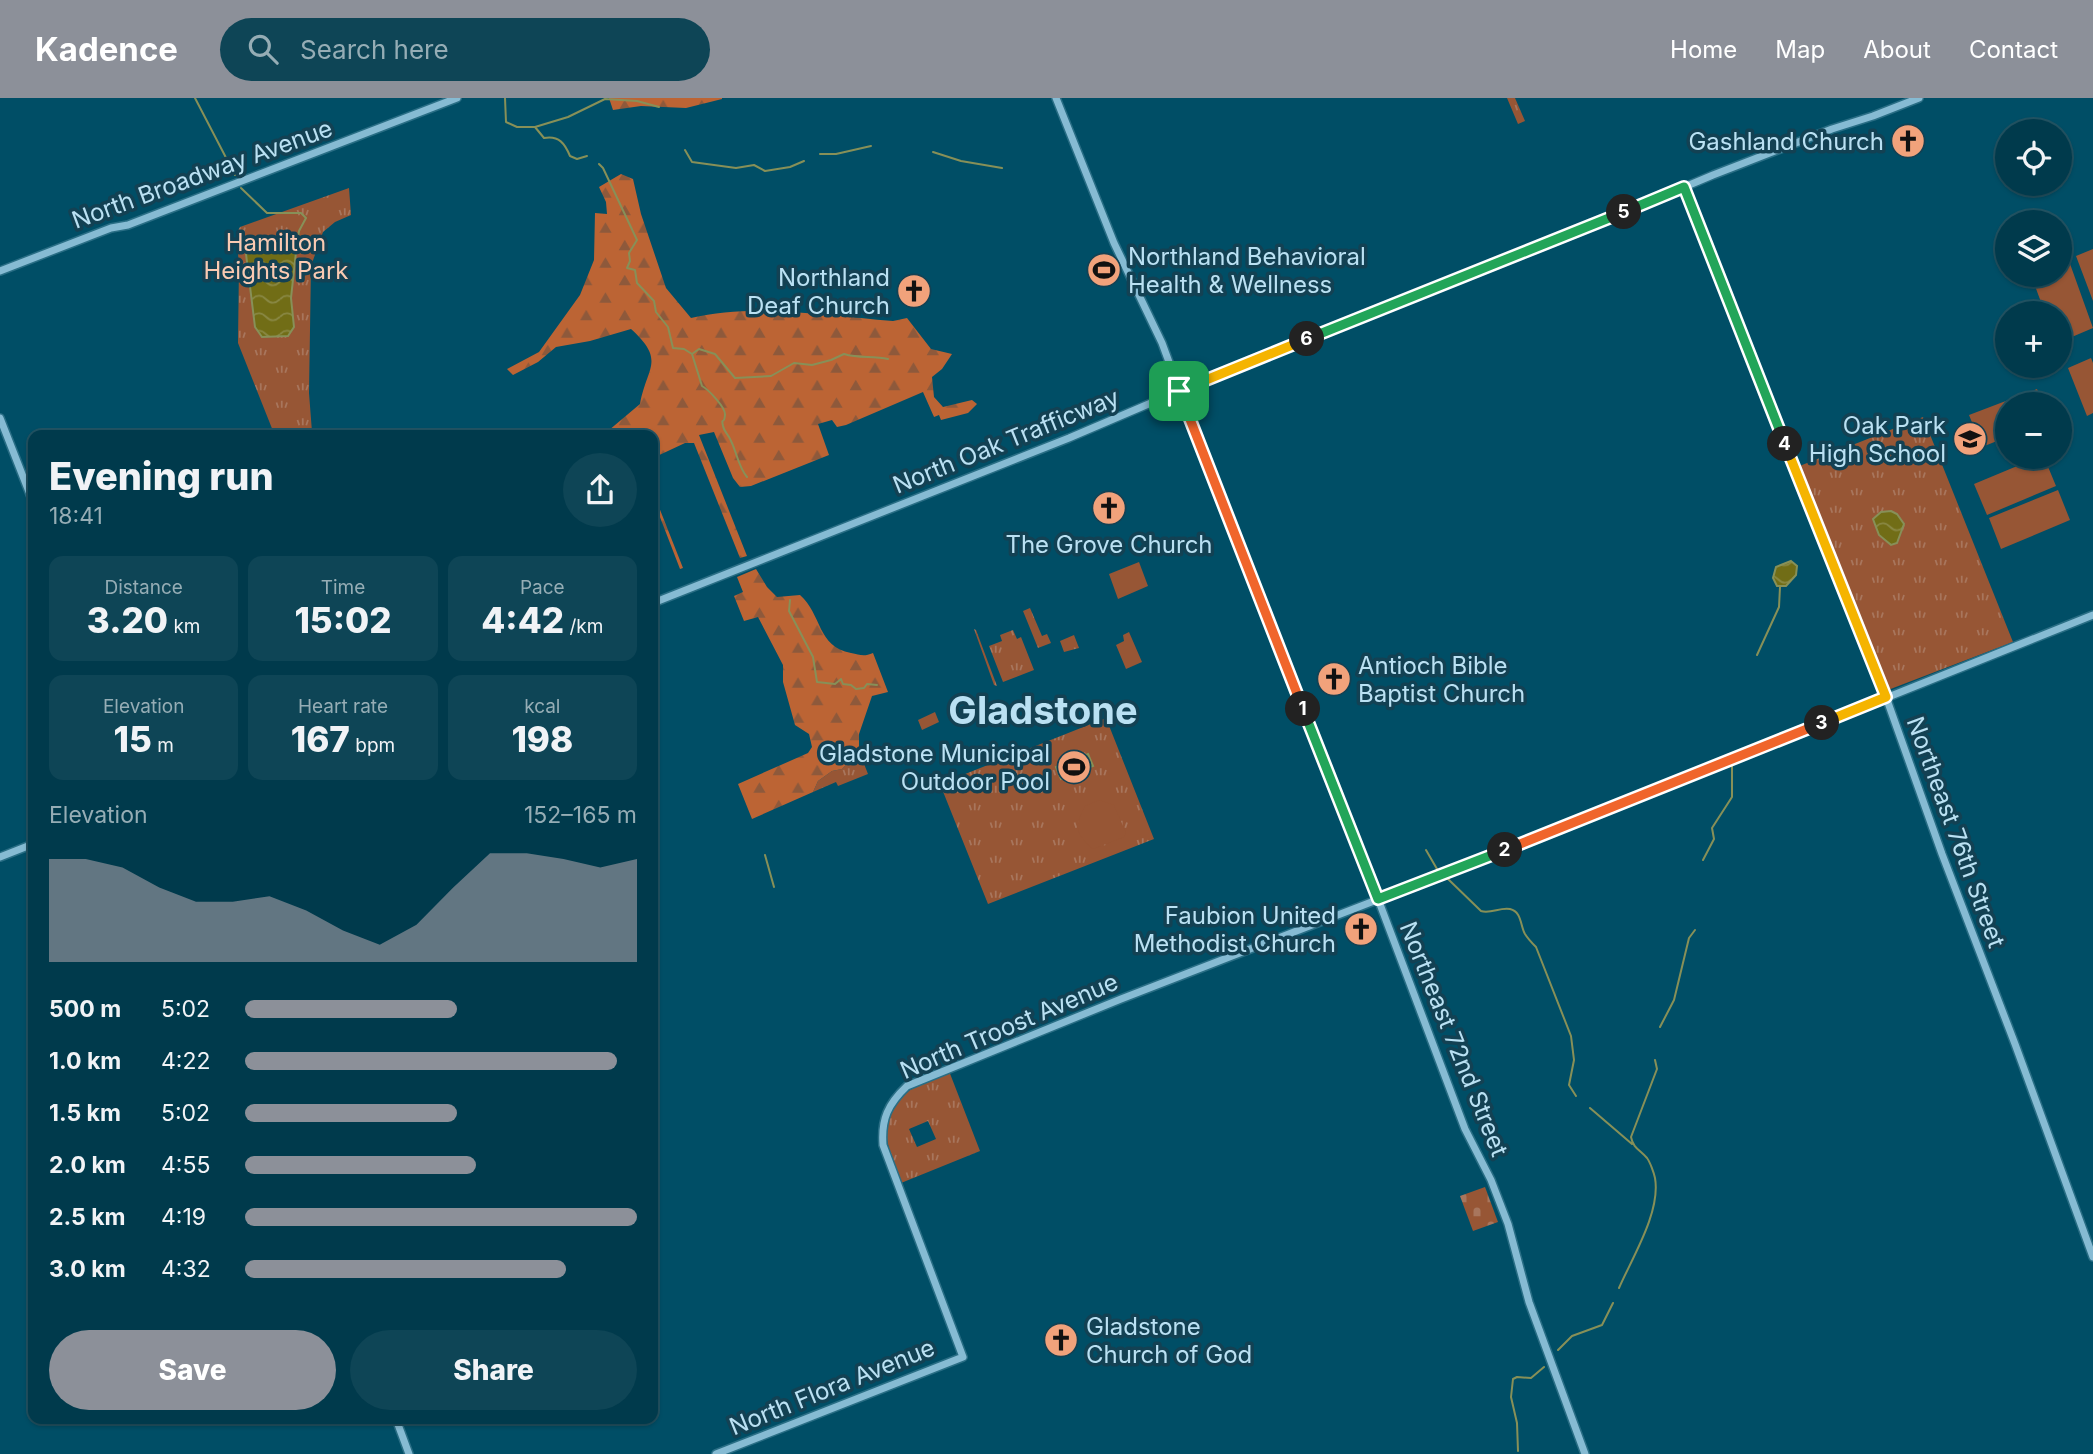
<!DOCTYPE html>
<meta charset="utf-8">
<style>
body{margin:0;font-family:Inter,sans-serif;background:#0e4556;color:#f1f3f6;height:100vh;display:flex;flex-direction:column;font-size:26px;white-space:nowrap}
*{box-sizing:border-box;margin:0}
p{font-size:23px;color:#95adb5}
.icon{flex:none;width:38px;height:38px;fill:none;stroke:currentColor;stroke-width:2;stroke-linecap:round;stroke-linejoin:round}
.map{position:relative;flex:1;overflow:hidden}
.panel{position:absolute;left:28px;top:332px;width:630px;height:994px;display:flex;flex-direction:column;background:#003a4c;border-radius:14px;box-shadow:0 2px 5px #0004,0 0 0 2px #225464}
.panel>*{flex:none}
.controls{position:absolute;left:1995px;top:21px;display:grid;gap:14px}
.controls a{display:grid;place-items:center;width:77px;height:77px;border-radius:50%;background:#003a4c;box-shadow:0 2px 5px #0004,0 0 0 2px #225464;font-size:35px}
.pin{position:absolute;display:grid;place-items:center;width:60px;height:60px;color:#fff;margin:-30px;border-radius:14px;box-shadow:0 4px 10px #0006}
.km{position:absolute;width:35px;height:35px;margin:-18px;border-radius:50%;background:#222;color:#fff;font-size:19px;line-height:35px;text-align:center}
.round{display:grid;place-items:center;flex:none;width:74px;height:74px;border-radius:37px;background:#0e4556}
.summary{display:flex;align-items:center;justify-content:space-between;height:119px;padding:0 21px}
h1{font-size:38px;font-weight:800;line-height:52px}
.metrics{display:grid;grid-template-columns:repeat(3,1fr);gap:10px;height:119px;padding:7px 21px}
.metrics div{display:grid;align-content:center;border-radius:14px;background:#0e4556;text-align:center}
.metrics b{font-size:35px;font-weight:800}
.metrics small{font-size:19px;font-weight:400}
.metrics p{font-size:19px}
.chart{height:196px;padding:14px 21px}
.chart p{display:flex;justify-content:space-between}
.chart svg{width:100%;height:126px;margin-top:7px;fill:#8c9099;opacity:.7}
.button{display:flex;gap:14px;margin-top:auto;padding:14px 21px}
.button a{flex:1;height:80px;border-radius:42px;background:#8c9099;color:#fff;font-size:28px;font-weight:800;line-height:80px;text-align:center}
.button a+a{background:#0e4556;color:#f1f3f6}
ul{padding:0 21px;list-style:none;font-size:23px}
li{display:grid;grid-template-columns:112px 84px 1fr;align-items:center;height:52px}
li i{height:18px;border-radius:9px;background:#8c9099}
header{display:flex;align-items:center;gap:42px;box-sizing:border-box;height:98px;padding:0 35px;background:#8c9099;color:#fff}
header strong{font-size:33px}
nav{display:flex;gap:38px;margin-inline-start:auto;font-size:24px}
.search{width:490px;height:63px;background:#0e4556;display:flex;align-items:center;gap:18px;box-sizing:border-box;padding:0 24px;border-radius:38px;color:#95adb5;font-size:26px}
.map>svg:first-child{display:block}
.grass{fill:url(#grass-tufts);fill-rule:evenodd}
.forest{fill:url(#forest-firs)}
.cemetery{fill:url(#cemetery-stones)}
.garden{fill:#975635}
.water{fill:url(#water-waves);stroke:#879058;stroke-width:2}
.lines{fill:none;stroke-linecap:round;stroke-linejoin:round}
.stream{stroke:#879058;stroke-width:2}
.secondary-casing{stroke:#296e85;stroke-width:10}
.secondary{stroke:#86bbd3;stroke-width:7}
.split-1-casing{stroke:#fff;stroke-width:14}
.split-2-casing{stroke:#fff;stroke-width:14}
.split-3-casing{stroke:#fff;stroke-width:14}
.split-4-casing{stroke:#fff;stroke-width:14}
.split-5-casing{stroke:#fff;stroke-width:14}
.split-6-casing{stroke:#fff;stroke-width:14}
.split-7-casing{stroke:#fff;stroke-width:14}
.split-1{stroke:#f0652b;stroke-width:9}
.split-2{stroke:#22a559;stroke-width:9}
.split-3{stroke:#f0652b;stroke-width:9}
.split-4{stroke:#f5b400;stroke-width:9}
.split-5{stroke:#22a559;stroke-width:9}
.split-6{stroke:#22a559;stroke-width:9}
.split-7{stroke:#f5b400;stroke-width:9}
.labels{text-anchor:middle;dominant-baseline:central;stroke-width:7;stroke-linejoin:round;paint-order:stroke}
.poi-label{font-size:24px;fill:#bae1f3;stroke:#134153;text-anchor:end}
.street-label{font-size:24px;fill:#bae1f3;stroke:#134153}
.park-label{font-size:24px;fill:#facab2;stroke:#134153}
.town-label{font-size:38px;font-weight:bold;fill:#bae1f3;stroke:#134153}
</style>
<header>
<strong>Kadence</strong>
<div class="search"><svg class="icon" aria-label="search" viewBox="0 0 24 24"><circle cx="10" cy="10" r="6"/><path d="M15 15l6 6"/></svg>Search here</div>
<nav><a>Home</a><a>Map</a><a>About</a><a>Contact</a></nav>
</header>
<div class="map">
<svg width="2093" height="1356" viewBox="0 0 2093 1356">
<defs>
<pattern id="grass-tufts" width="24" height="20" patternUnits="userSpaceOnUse" patternTransform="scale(1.75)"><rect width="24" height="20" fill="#975635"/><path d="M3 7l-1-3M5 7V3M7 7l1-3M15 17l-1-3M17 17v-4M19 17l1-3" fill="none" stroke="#a8765d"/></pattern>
<pattern id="forest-firs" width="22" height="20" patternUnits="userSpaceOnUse" patternTransform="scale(1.75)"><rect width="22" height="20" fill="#bc6434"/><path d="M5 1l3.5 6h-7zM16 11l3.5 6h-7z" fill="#8e593b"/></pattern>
<pattern id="cemetery-stones" width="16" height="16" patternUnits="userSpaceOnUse" patternTransform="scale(1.75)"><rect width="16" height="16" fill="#975635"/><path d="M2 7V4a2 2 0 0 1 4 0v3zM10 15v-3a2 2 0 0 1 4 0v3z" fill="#a8765d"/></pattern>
<pattern id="water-waves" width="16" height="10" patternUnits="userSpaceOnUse" patternTransform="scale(1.75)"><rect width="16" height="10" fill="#716d16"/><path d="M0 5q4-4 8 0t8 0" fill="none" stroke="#898844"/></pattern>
</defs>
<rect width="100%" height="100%" fill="#004e66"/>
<path class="grass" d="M1507 0H1515L1525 23 1518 26Z
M349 90 351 117 335 124 323 134 311 168 309 295 312 334 300 338H275L238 245 239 166 236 136 240 129Z
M1923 319 2013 544 1888 592 1797 369Z
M1030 510 1042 538 1047 536 1051 545 1038 550 1023 513Z
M974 531 976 532 997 588 994 587Z
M1013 532 1017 541 1021 539 1034 572 1003 584 989 548 1002 543 1000 537Z
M1074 537 1079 550 1064 554 1060 543Z
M935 614 939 624 922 632 918 622Z
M1106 620 1154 741 988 806 940 686Z
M859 653 868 676 838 688 836 684 813 694 818 683 832 673 842 671Z
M949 973 980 1053 901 1085C873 1016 882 1001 949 973ZM928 1023 936 1041 917 1049 909 1031Z"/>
<path class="forest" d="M609 0H722V1L686 10 641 8 613 12Z
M621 76 633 81 641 116 666 190 691 220C755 205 828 218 893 223L907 220 931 251 952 256 942 271 932 279 934 299 943 309 972 302 977 306 968 315 941 322 939 317 934 319 923 294 846 327 837 329 832 322 818 326 829 357 751 388 740 389 733 380 714 334 699 337 747 458 740 460 694 345H685L653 360V338H602L640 306C647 268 666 263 631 231L590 243 556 249 538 264 513 277 507 271 539 254 580 197 594 162 595 115 607 116 606 104 599 89Z
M653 394 683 470 680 471 653 401Z
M756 471 767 489 777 499 800 497C822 516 817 549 851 555 860 557 864 559 873 555L888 594 872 598 859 636V653L842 671 832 673 818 683 813 694 752 721 738 686 808 655 812 649 809 636 795 627 783 584V567L758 519 744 523 734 498 743 494 737 479Z"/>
<path class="cemetery" d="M1485 1089 1498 1124 1473 1133 1460 1098Z"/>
<path class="garden" d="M2093 151V203L2076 158Z
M2069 163 2093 230 2060 244V215H2045L2031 177H2060V166Z
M2091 260 2093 265V315L2087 318 2068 270Z
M2037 291 2043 306H2007V339L1982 349 1969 317Z
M2039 359H2044L2056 388 1987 417 1974 386Z
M2058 392 2070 422 2001 451 1989 420Z
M1139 464 1148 488 1118 501 1109 476Z
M1129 534 1142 564 1126 571 1116 547 1124 543 1123 537Z
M1099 702 1114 707 1126 735 1124 739 1093 751C1075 735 1074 729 1085 708Z"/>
<path class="water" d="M285 143 297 145 291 200 294 229 288 238 262 239 255 229 246 156 255 147Z
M1891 413 1897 416 1904 426 1897 445 1891 447 1879 437 1873 421 1881 414Z
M1791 463 1797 468 1796 477 1786 488H1777L1773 480 1776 469Z
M1088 656 1093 668 1085 671 1086 676 1078 679 1076 675 1061 681 1056 669Z"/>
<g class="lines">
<path class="stream" d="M195 0 235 77
M505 0 506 24 517 29H535L544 40C559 37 565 46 570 58L577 61 587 58
M535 29 568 19 605 1 637 3 659 9
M685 52 692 64 736 70 754 67 765 73 790 69 804 63
M933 54 961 63 1002 70
M820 56H836L871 48
M599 66 603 70 637 142 629 155 630 163 627 170 635 172 637 185 654 203 656 214 668 229 673 250 684 251 692 256 702 288C709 292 726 310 725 317 724 328 721 318 723 328 724 334 729 337 731 343 737 355 738 368 747 379
M241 90 267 115H301L306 120 299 133 297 145
M692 256 699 251 715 256 735 280 771 278 794 265 812 267 831 262 844 256C860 261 873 257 888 261
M790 502 789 513 813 559 817 584 835 586 841 581 843 586 851 587 856 591 864 590 867 586 877 587
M1757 557 1779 509 1780 489
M1426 752 1437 771
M765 757 774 789
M1703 762 1714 741 1712 730 1732 699V668
M1447 780 1481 813C1491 816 1500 809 1510 811 1522 814 1520 827 1525 836 1528 841 1532 845 1536 849L1571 938 1574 962 1569 987 1576 998
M1660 929 1674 902 1689 840 1695 832
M1590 1010 1632 1046
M1619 1190C1632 1160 1661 1114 1655 1080 1654 1075 1650 1064 1647 1060 1640 1052 1633 1050 1631 1039L1657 971 1655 962
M1558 1252 1572 1238 1602 1227 1613 1205
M1518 1353 1517 1325 1511 1299 1513 1281 1517 1279 1531 1280 1544 1269"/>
<g class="secondary-casing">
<path id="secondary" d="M1056 0 1114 145 1162 245 1209 373 1378 801 1465 1031 1491 1082 1508 1126 1529 1204 1585 1356
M1684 89 1886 599 1942 756 2015 946 2093 1159
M0 173 111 130 128 127 457 0
M0 320 33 404
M653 505 1069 340 1179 293 1573 136 1713 77 1832 31 1873 18 1919 0
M0 759 33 746
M396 1321 409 1356
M716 1356 963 1259 883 1047C881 1021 888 1006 907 988L1121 901 1524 745 2093 517"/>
</g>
<use href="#secondary" class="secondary"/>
</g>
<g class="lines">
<g class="split-1-casing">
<path id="split-1" d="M1179 293 1303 611"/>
</g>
<g class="split-2-casing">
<path id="split-2" d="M1303 611 1378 801 1505 752"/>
</g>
<g class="split-3-casing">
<path id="split-3" d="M1505 752 1822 625"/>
</g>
<g class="split-4-casing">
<path id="split-4" d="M1785 346 1886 599 1822 625"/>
</g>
<g class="split-5-casing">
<path id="split-5" d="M1624 114 1684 89 1785 346"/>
</g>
<g class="split-6-casing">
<path id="split-6" d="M1307 241 1624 114"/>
</g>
<g class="split-7-casing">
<path id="split-7" d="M1179 293 1307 241"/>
</g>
<use href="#split-1" class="split-1"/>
<use href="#split-2" class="split-2"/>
<use href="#split-3" class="split-3"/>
<use href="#split-4" class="split-4"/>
<use href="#split-5" class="split-5"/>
<use href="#split-6" class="split-6"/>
<use href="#split-7" class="split-7"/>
</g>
<defs>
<g id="church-disc" transform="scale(1.75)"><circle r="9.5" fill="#f1a27b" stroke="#134153"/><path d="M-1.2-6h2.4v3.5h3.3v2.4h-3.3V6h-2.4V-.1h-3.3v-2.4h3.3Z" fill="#111"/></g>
<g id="stadium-disc" transform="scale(1.75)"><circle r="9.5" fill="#f1a27b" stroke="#134153"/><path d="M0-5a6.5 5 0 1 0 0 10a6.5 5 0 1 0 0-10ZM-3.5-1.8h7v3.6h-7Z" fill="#111"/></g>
<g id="school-disc" transform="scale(1.75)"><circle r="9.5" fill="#f1a27b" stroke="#134153"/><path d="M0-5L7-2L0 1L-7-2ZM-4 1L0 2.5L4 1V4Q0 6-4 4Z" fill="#111"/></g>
</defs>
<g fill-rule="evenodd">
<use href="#church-disc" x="1908" y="43"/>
<use href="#stadium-disc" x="1104" y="172"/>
<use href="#church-disc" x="914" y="193"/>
<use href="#school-disc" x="1970" y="341"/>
<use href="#church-disc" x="1109" y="410"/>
<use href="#church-disc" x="1334" y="581"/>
<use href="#stadium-disc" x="1074" y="669"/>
<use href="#church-disc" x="1361" y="831"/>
<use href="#church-disc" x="1061" y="1242"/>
</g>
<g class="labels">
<g class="poi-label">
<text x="1884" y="43">Gashland Church</text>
<text x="1128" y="158" text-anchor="start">Northland Behavioral<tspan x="1128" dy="28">Health &amp; Wellness</tspan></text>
<text x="890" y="179">Northland<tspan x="890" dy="28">Deaf Church</tspan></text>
<text x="1946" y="327">Oak Park<tspan x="1946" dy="28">High School</tspan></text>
<text x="1109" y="446" text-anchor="middle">The Grove Church</text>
<text x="1358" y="567" text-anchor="start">Antioch Bible<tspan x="1358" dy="28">Baptist Church</tspan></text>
<text x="1050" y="655">Gladstone Municipal<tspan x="1050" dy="28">Outdoor Pool</tspan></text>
<text x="1336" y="817">Faubion United<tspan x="1336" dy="28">Methodist Church</tspan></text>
<text x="1086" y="1228" text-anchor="start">Gladstone<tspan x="1086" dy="28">Church of God</tspan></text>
</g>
<g class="street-label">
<text transform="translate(202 76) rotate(-20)">North Broadway Avenue</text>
<text transform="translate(1006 343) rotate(-22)">North Oak Trafficway</text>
<text transform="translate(1956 734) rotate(70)">Northeast 76th Street</text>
<text transform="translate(1009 928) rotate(-23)">North Troost Avenue</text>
<text transform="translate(1454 941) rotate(68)">Northeast 72nd Street</text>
<text transform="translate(832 1289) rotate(-22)">North Flora Avenue</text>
</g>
<g class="park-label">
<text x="276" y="144">Hamilton<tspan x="276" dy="28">Heights Park</tspan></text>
</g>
<g class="town-label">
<text x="1043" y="612">Gladstone</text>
</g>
</g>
</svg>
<div class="controls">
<a><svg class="icon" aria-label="locate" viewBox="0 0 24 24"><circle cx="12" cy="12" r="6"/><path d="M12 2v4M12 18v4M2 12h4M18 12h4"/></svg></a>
<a><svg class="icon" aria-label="layers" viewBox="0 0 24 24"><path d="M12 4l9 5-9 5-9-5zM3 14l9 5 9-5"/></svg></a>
<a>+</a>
<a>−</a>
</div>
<div class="pin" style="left:1179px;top:293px;background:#1e9e55"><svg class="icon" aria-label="arrive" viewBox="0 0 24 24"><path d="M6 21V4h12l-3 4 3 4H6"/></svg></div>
<b class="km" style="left:1303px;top:611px">1</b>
<b class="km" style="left:1505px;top:752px">2</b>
<b class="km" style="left:1822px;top:625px">3</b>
<b class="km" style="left:1785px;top:346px">4</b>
<b class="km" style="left:1624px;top:114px">5</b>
<b class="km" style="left:1307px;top:241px">6</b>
<section class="panel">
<div class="summary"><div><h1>Evening run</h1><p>18:41</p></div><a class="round"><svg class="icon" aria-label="share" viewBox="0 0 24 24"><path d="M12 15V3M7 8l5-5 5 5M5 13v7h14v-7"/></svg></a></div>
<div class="metrics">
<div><p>Distance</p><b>3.20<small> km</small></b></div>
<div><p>Time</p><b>15:02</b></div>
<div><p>Pace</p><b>4:42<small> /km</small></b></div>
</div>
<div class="metrics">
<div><p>Elevation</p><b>15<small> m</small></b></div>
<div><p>Heart rate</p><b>167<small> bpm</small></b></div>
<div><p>kcal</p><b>198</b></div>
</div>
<div class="chart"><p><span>Elevation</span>152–165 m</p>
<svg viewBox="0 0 160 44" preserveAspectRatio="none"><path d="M0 44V8L10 8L20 11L30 18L40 23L50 23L60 21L70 26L80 33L90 38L100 31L110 18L120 6L130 6L140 8L150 11L160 8V44z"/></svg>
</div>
<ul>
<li><b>500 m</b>5:02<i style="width:54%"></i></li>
<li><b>1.0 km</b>4:22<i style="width:95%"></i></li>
<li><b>1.5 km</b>5:02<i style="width:54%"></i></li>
<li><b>2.0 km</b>4:55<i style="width:59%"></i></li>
<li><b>2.5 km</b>4:19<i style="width:100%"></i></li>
<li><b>3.0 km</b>4:32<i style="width:82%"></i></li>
</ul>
<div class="button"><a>Save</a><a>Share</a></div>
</section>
</div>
